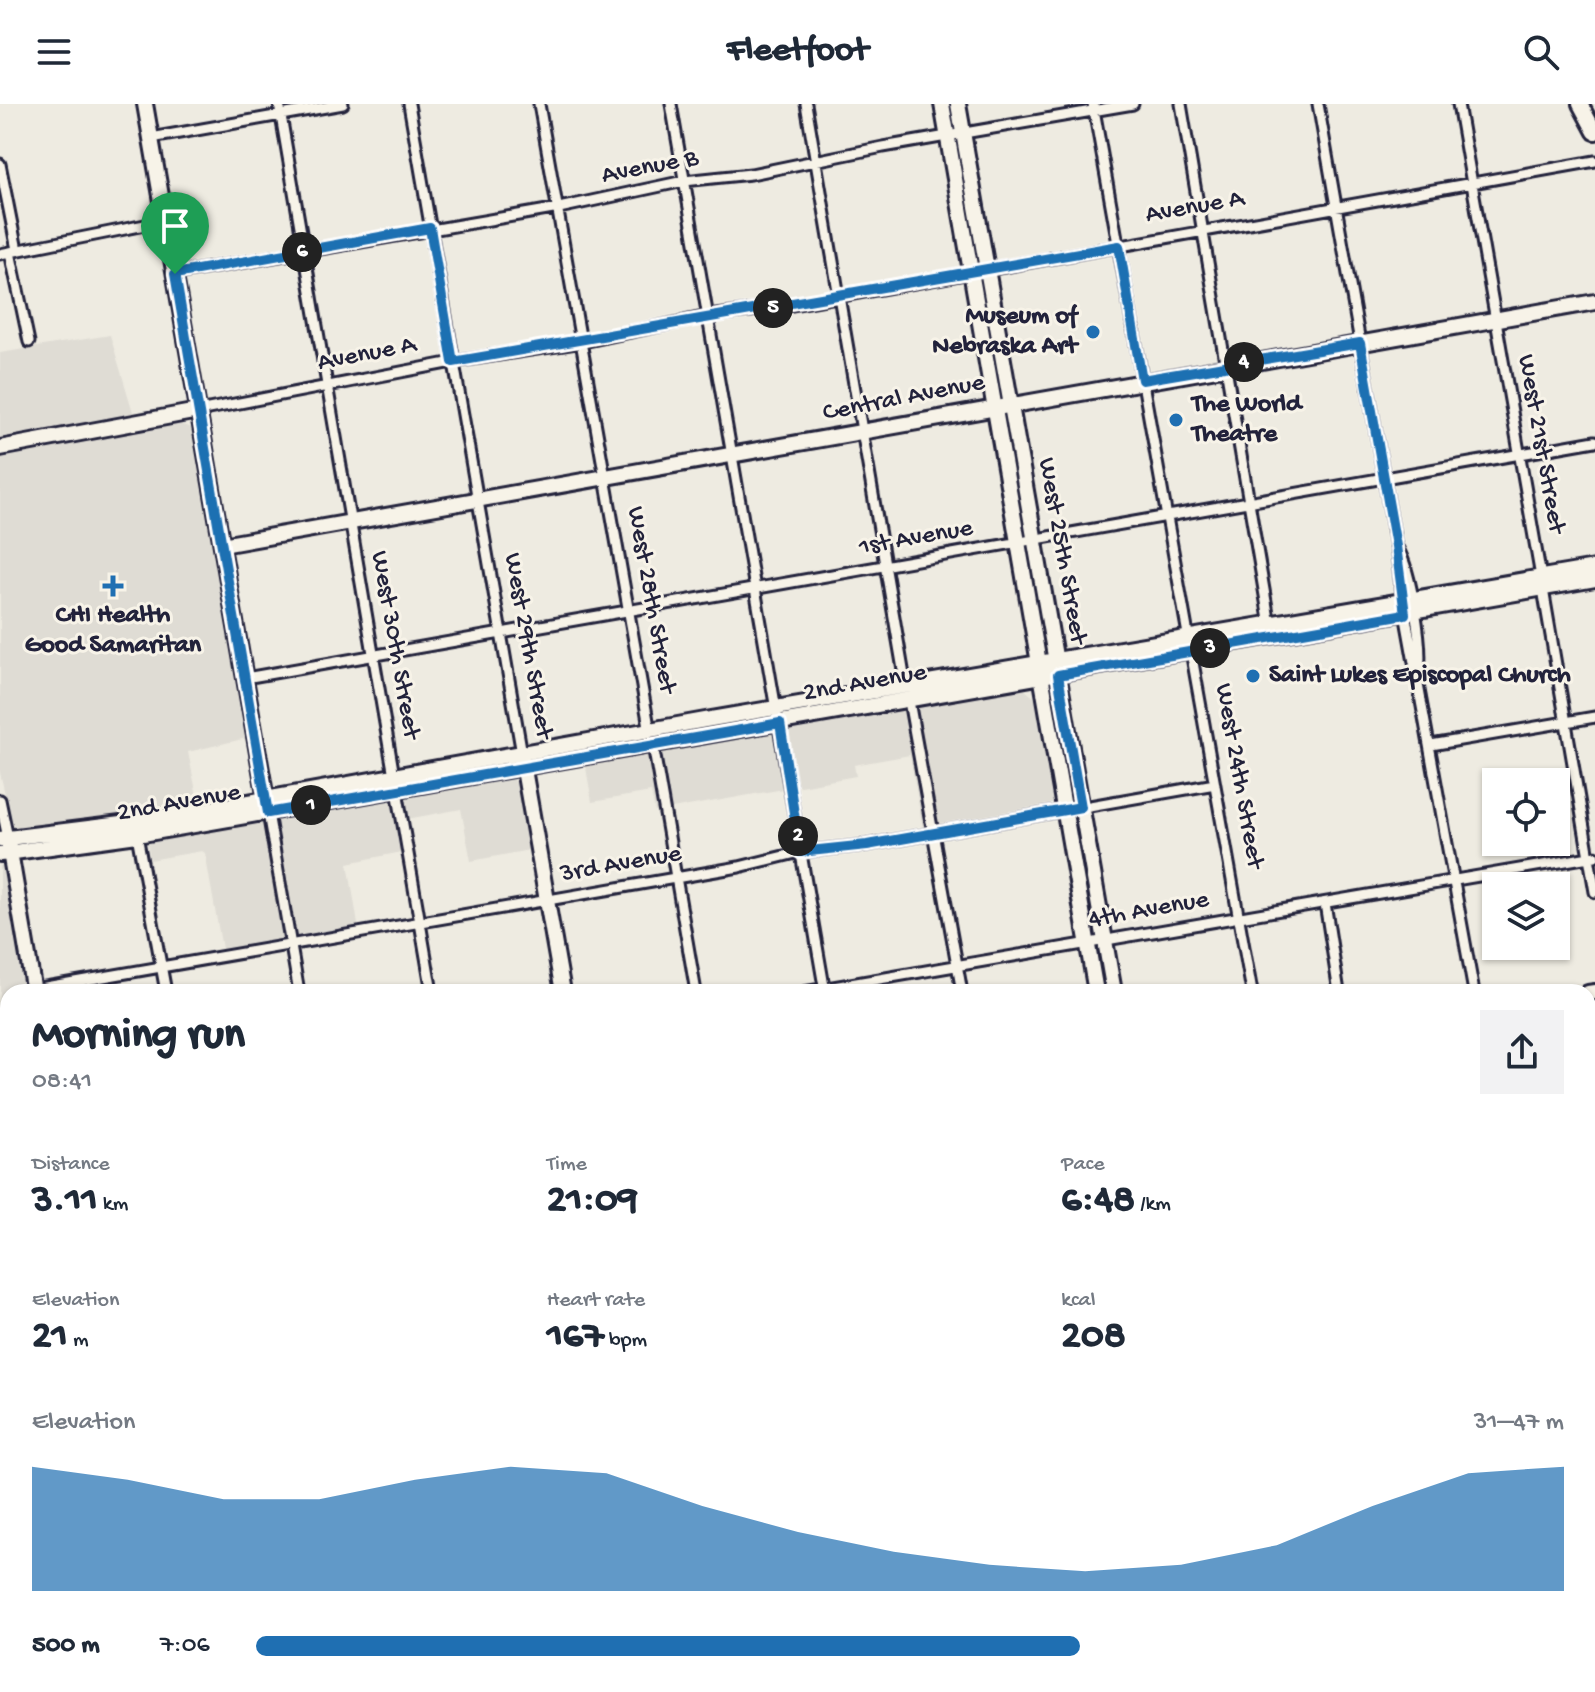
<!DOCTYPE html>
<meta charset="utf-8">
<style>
body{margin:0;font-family:"Gochi Hand",sans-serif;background:#f2f2f3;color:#1f2937;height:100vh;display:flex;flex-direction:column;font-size:30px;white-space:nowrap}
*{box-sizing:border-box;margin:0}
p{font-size:26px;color:#747a83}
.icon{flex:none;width:44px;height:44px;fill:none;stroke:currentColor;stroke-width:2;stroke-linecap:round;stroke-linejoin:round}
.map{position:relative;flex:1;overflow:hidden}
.details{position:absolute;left:0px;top:880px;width:1596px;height:708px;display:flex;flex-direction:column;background:#fff;border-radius:24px 24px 0 0;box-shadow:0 2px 6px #0004}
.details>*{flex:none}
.buttons{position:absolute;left:1482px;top:664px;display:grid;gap:16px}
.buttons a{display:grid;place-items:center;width:88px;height:88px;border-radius:0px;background:#fff;box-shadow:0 2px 6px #0004;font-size:40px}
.pin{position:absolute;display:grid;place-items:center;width:68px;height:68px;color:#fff;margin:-82px -34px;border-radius:50% 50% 50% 0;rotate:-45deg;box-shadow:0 0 8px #0007}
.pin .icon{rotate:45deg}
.km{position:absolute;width:40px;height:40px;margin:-20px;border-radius:50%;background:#222;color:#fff;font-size:22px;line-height:40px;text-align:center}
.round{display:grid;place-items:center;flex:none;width:84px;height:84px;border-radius:0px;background:#f2f2f3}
.headline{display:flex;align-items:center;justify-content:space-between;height:136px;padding:0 32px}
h1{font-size:44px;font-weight:700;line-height:60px}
.stats{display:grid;grid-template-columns:repeat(3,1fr);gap:12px;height:136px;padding:8px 32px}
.stats div{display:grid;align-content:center}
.stats b{font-size:40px;font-weight:700}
.stats small{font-size:22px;font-weight:400}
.stats p{font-size:22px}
.chart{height:224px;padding:16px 32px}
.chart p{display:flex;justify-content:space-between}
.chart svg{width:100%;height:144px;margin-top:8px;fill:#1f6fb2;opacity:.7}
ul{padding:0 32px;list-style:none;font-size:26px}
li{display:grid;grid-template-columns:128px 96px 1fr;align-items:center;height:60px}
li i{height:20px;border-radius:10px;background:#1f6fb2}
header{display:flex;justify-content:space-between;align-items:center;height:104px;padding:0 32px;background:#fff;font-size:36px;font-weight:700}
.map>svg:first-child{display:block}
.built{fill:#dfdcd4}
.green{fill:#d1cdc9;stroke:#7a7882;stroke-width:2}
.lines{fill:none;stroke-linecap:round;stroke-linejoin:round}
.street-casing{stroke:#22223b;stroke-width:15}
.secondary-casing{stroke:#22223b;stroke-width:20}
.primary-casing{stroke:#22223b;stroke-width:20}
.street{stroke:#f7f3e8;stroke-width:9}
.secondary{stroke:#f7f3e8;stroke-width:14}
.primary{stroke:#f7f3e8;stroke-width:14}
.route-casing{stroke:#fff;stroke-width:16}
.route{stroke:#1f6fb2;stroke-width:10}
.poi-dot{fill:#1f6fb2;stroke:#f7f3e8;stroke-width:3}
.labels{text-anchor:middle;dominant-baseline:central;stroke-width:6;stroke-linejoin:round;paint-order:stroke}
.street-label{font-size:26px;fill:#22223b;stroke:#f7f3e8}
.poi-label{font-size:26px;font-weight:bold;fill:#22223b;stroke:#f7f3e8;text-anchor:start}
</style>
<header><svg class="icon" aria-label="menu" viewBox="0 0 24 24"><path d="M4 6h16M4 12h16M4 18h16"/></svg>Fleetfoot<svg class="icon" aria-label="search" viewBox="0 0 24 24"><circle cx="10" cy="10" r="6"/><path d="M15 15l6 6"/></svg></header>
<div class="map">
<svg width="1595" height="1588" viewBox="0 0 1595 1588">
<rect width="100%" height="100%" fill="#eeebe1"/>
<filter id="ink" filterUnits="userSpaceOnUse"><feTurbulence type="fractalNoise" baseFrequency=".0125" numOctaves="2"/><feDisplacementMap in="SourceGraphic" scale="16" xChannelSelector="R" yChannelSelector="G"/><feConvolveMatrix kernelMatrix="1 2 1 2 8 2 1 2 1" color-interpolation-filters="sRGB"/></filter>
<g filter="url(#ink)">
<path class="built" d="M110 231 138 325 180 320 192 324 197 332 255 632 188 648 199 702 97 720 18 725 12 719 0 669V249Z
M1007 586H1025L1036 595 1060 714 925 737 910 651 854 661 856 672 655 708 651 688 592 698 585 658Z
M511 671 519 684 529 746 471 757 461 705 407 715 411 746 348 759 360 833 224 856 205 749 202 747 150 756 149 752 148 740 152 737Z
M0 761 7 763 28 888H8V909L0 910Z
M867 1580H1373V1588H822Z"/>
<path class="green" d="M8 1311V1431L0 1433V1313Z
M8 1451V1580H207L204 1588H0V1452Z"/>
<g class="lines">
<g class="street-casing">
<path id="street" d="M279 0 394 672
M409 0 522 650
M539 0 650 628
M671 0 825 888
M806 0 906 583
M1093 0 1252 888
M1181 0 1270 521
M1318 0 1396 442 1403 498 1474 888
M1458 0 1541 473
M151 34 343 0
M0 60 17 146
M10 148 29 238
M0 150 165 117
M175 170 559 104 684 77 751 70 883 43 1133 0
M198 307 453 258 583 238 708 212 775 204 1595 57
M1398 445C1411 468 1423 541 1419 567
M1543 485 1595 788
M245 574 1595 337
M909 597 962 888
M653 641 696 888
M1431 641 1595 613
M397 686 432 888
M0 696 8 734
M268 709 299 888
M137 731 166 888
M1325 799 1339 888
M34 885 739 763 800 748 867 741 1215 680
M804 888 1595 752
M0 916 8 915
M0 1029 8 1028
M1588 1029 1595 1028
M0 1164 8 1162
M1588 1171 1595 1170
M0 1445 8 1444
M1588 1449 1595 1448
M1588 1531 1595 1571
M422 1580 423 1588
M553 1580 554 1588
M1457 1580 1459 1588
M783 1588 827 1580"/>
</g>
<g class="secondary-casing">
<path id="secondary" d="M145 0 267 701
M1580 0 1595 28
M0 344 198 307
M222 441 1595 198
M522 654 563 888
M0 735 137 718 711 615 1595 464
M9 742 34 888
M0 750 137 731 1595 475
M1588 889 1595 888
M0 1306 8 1304
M1588 1307 1595 1306
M684 1580 685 1588"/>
</g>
<g class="primary-casing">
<path id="primary" d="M942 0 1096 888
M958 0 1114 888
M1376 1580 1378 1588
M1389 1580 1392 1588"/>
</g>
<use href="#street" class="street"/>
<use href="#secondary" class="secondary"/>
<use href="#primary" class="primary"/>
</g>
</g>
<g class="lines" filter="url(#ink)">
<g class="route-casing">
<path id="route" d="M430 124 453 258 1119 142 1142 276 1360 239 1396 442 1405 510 1058 571 1081 703 1065 706 867 741 800 748 780 619 268 709 175 170Z"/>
</g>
<use href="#route" class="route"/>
</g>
<g class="poi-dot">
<circle cx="1093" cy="228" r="8"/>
<circle cx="1176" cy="316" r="8"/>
<path d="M109 470h8v8h8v8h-8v8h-8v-8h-8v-8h8z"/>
<circle cx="1253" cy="572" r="8"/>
</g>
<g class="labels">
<g class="street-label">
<text transform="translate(650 64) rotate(-11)">Avenue B</text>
<text transform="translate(1195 104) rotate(-10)">Avenue A</text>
<text transform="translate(367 251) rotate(-11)">Avenue A</text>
<text transform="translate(904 295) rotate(-11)">Central Avenue</text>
<text transform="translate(1540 340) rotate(80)">West 21st Street</text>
<text transform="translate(916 435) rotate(-10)">1st Avenue</text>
<text transform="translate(1061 447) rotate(80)">West 25th Street</text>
<text transform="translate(650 496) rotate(80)">West 28th Street</text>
<text transform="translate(394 541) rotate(80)">West 30th Street</text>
<text transform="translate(527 542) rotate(80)">West 29th Street</text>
<text transform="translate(865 580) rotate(-10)">2nd Avenue</text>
<text transform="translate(1238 672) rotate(80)">West 24th Street</text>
<text transform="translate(179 700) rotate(-10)">2nd Avenue</text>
<text transform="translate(621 761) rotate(-10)">3rd Avenue</text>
<text transform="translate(1149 807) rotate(-10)">4th Avenue</text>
</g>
<g class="poi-label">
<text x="1077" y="213" text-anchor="end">Museum of<tspan x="1077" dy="30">Nebraska Art</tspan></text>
<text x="1192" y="301">The World<tspan x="1192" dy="30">Theatre</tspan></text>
<text x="113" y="512" text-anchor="middle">CHI Health<tspan x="113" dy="30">Good Samaritan</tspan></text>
<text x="1269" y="572">Saint Lukes Episcopal Church</text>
</g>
</g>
</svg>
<div class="buttons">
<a><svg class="icon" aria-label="locate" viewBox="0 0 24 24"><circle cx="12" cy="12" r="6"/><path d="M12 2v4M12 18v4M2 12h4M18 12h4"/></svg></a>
<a><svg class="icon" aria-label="layers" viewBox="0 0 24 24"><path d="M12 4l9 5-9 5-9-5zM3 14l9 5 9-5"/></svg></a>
</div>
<div class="pin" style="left:175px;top:170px;background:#1e9e55"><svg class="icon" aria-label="arrive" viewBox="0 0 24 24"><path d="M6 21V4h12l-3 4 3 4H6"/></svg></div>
<b class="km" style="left:311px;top:701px">1</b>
<b class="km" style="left:798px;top:732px">2</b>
<b class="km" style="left:1210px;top:544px">3</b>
<b class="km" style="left:1244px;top:258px">4</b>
<b class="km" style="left:773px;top:204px">5</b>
<b class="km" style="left:302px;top:148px">6</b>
<section class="details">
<div class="headline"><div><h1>Morning run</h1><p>08:41</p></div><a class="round"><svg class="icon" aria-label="share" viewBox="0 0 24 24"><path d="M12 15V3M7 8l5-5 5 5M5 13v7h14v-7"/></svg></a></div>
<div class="stats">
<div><p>Distance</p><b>3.11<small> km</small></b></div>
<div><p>Time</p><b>21:09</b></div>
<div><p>Pace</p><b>6:48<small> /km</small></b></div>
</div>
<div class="stats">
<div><p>Elevation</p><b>21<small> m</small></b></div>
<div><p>Heart rate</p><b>167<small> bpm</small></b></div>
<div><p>kcal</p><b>208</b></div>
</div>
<div class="chart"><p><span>Elevation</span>31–47 m</p>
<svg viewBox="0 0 160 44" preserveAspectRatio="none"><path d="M0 44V6L10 10L20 16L30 16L40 10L50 6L60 8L70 18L80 26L90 32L100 36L110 38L120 36L130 30L140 18L150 8L160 6V44z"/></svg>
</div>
<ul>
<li><b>500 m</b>7:06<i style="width:63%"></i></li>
</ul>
</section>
</div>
